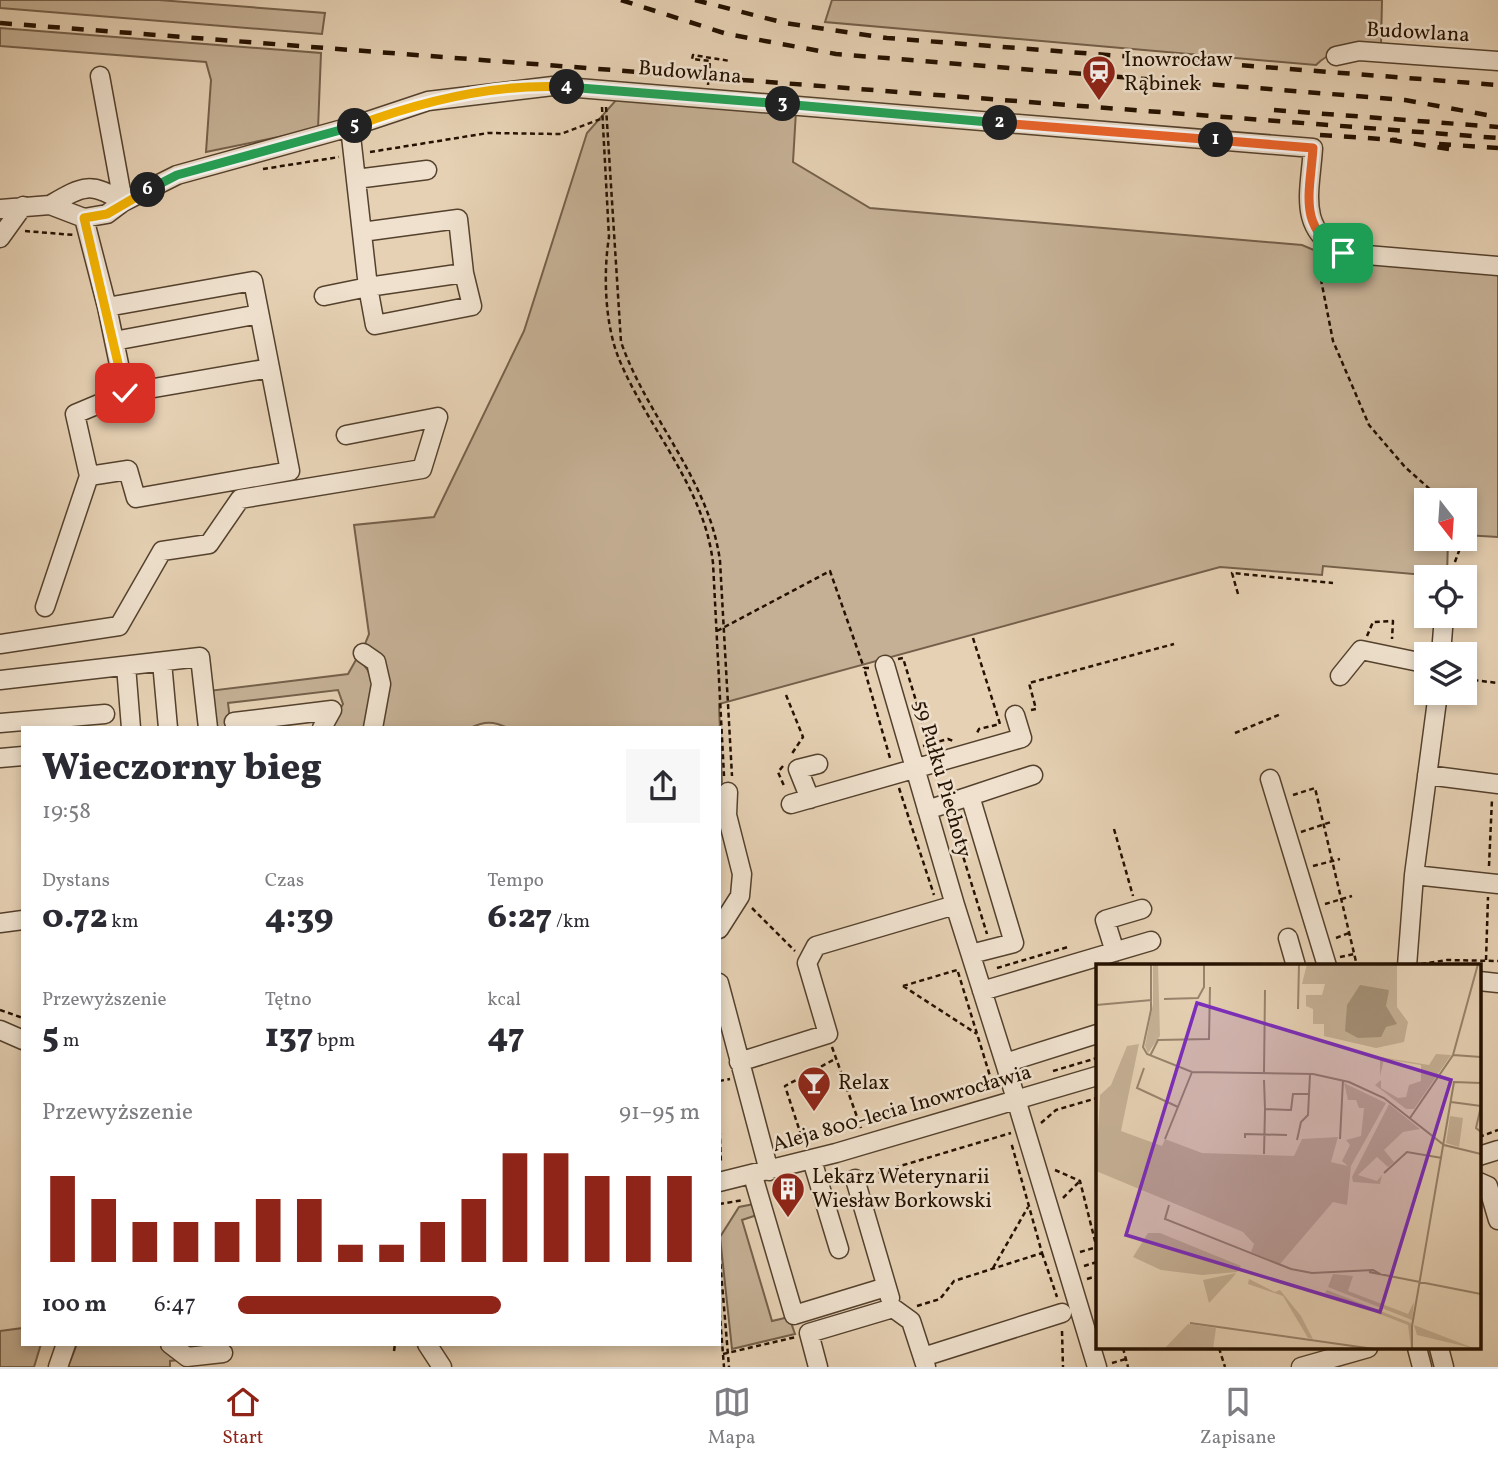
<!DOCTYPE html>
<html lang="pl">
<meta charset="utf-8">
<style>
body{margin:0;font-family:Vollkorn,serif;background:#f7f7f7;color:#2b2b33;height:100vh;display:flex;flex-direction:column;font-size:26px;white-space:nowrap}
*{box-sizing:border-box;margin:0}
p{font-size:23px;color:#7c7c81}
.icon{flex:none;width:38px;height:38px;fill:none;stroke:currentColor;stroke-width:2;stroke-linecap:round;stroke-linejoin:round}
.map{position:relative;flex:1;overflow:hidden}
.side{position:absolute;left:21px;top:726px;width:700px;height:620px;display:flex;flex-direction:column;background:#fff;border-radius:0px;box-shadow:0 4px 10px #0003}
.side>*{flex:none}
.needle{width:46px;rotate:163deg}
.controls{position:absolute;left:1414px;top:488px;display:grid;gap:14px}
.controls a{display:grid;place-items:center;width:63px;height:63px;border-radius:0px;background:#fff;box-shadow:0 4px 10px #0003;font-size:35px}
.pin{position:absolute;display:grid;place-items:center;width:60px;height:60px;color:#fff;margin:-30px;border-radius:14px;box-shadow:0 4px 10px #0006}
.km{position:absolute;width:35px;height:35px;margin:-18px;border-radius:50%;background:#222;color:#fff;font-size:19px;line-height:35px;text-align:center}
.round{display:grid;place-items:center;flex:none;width:74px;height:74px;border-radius:0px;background:#f7f7f7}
.headline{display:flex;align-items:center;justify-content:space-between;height:119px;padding:0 21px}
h1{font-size:38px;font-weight:800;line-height:52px}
.metrics{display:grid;grid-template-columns:repeat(3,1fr);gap:10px;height:119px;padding:7px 21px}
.metrics div{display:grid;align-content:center}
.metrics b{font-size:35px;font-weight:800}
.metrics small{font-size:19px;font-weight:400}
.metrics p{font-size:19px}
.chart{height:196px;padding:14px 21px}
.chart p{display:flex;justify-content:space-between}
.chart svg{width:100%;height:126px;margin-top:7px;stroke:#8f2418;stroke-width:6}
ul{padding:0 21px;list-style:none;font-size:23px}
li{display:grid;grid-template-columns:112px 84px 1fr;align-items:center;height:52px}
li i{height:18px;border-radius:9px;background:#8f2418}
.dock{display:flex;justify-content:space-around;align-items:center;height:98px;border-top:2px solid #e1e1e2;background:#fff;font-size:19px;color:#7c7c81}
.dock a{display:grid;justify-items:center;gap:4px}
.dock .active{color:#8f2418}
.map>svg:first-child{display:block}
.green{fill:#c5b095;stroke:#74604a;stroke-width:2}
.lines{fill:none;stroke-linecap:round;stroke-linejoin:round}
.minor-casing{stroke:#54412d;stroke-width:21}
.path{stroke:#241100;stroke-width:2.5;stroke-dasharray:5 3.5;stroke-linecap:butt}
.minor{stroke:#efe1ce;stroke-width:18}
.rail{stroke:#241100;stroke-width:4.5;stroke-dasharray:12 12;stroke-linecap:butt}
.split-1-casing{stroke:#fff;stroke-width:14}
.split-2-casing{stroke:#fff;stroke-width:14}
.split-3-casing{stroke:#fff;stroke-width:14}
.split-4-casing{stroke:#fff;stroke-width:14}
.split-5-casing{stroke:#fff;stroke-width:14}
.split-6-casing{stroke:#fff;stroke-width:14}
.split-7-casing{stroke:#fff;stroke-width:14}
.split-1{stroke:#f0652b;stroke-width:9}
.split-2{stroke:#f0652b;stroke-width:9}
.split-3{stroke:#22a559;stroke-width:9}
.split-4{stroke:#22a559;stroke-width:9}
.split-5{stroke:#f5b400;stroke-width:9}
.split-6{stroke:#22a559;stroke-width:9}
.split-7{stroke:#f5b400;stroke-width:9}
.labels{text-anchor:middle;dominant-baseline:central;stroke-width:5;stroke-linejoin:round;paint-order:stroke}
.street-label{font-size:21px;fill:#241100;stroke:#efe1ce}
.poi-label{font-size:21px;fill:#241100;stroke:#efe1ce;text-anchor:start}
.inset-road{fill:none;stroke:#98846c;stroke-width:2}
.view{fill:#7b2cbf;fill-opacity:0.15;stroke:#7b2cbf;stroke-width:3.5}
.inset-edge{fill:none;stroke:#241100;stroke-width:3.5}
</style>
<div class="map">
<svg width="1498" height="1367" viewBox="0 0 1498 1367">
<rect width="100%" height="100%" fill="#e6d1b4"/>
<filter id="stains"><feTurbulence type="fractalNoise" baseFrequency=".00286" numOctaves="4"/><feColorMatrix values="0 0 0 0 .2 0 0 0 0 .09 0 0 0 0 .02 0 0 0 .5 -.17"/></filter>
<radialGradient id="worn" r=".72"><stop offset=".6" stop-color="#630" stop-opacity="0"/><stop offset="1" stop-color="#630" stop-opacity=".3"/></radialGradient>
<path class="green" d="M0 0H159L325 13 322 34 0 8Z
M832 0H1382L1381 45C1359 48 1332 48 1316 65L825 22Z
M0 28 321 53 318 129 206 152 211 80 206 62 0 46Z
M617 99 796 111 793 162 870 208 1302 245 1340 261 1498 273V537L1465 535V500H1426V539H1448L1447 577 1323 566 1322 575 1220 567 719 704 722 786H719V728H508C493 721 485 721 470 728H380L381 657 365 644 369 634 354 525 434 517 524 331 587 133Z
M357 658C381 677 372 702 368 728H330L343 704 338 690 228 703 231 728H214L208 691 348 674Z
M754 1204 757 1215 742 1220 772 1321 789 1317 795 1334 732 1349 720 1237 739 1207Z
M23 1328V1344H41L34 1367H0V1331Z
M77 1344H162L179 1360 170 1361V1367H68Z"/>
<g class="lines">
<g class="minor-casing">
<path id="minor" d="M1336 56 1359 51 1498 61
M100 76 123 202
M350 127 368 287 464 273 458 219 362 232
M356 179 427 170
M50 205C83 186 90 181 123 202
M0 209 50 205 84 218 107 214 123 202 177 175 350 127 428 101 553 86 1313 148C1310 194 1297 228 1343 253L1498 266
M84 218 107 307 253 281 270 368 125 393 107 307
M0 238 23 206
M324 296 368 287 375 325 472 306 464 273
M114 341 259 314
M125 393 75 414 89 476 128 470 136 498 290 471 270 368
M45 607 89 476
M0 644 119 626 162 551 209 544 240 499 422 469 438 417 346 435
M363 653 376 662 381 684 373 728
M1441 654 1444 616
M162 662 168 728
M126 666 131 728
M1340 676 1361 650 1419 662
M0 680 200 657 208 728
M234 722 332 710 322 728
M0 723 105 714
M0 758 23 756
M1427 775 1498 784
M1270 779 1327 966
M970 796 1033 775
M810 799 798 769 818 764
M791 804 1022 738 1015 715
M927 810 970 796 1014 943 971 954
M1414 875 1498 884
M955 905 1005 1063
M0 923 23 920
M719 929 740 896 742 874 727 815 728 792
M1288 938 1296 966
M1115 952 1105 920 1142 909
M1407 966 1414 875 1438 693
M1479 981 1498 983
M719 983 769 1171
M982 991 1151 941
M0 1030 23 1040
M739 1062 828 1034 807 963 816 946 955 905 885 665
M1479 1156 1498 1150
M812 1160 839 1249
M753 1176 794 1315 886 1287
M855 1179 890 1298
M719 1182 836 1153 1097 1076
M1479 1182 1488 1186 1498 1220
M170 1344 187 1357 223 1353
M427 1344 442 1367
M1417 1348 1422 1367
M1439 1348 1444 1367
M923 1357 1062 1313
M58 1367 66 1344
M818 1367 809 1333 893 1308 911 1321 926 1367
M1097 1367 1005 1063 1097 1034
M1301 1367 1368 1348"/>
</g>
<path class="path" d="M708 85 710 61 692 59 693 55 730 61
M602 107 609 237C603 274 605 325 619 359 648 429 704 486 713 563L724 776
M606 107 621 342C648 419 709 479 720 561L732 776
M370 152 488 133 561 134 603 118
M263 169 339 157
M25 231 74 235
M1316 254 1333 341 1369 425 1405 467 1442 500
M1449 578 1459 551 1458 539
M1238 594 1232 573 1333 583
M717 631 830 571 864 668
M1367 636 1373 622 1393 621 1392 639
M973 638 1000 724 979 729 976 735
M898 659 903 658 930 747
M869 668H864L890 758
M1465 679 1498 683
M786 695 803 737 791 755
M1031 710 1036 709 1029 683 1174 644
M1235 733 1281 714
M923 746 948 739 953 741
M783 766 778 772 785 788
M899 788 934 895
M1293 795 1315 788 1357 966
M951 817 987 934
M1114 829 1133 896
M1301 832 1331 822
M1313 866 1340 859
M1489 866 1492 799
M1325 904 1352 896
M752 908 795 951
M1336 938 1349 933
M1340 957 1354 954
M1486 960 1488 897
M1421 964 1447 960 1498 961
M997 968 1068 947
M958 972 994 1089
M903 986 977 1034
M903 986 957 970
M0 1010 23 1018
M832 1047 861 1128
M1053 1071 1097 1058
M719 1081 730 1079
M719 1113 721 1164
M1041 1123 1056 1110 1097 1098
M1479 1137 1498 1130
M804 1144 785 1086 835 1059
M1055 1170 1080 1181 1097 1249
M870 1175 1011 1133
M774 1194 806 1189
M1063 1198 1080 1181
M719 1204 744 1200
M719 1247 729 1367
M1080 1252 1097 1247
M1042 1253 1057 1297
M1084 1266 1097 1262
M993 1268 1028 1207
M1087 1279 1097 1276
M719 1304 724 1367
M917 1306 940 1299 954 1281 1042 1253 1011 1142
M1062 1331 1063 1367
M1123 1348 1128 1367
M1219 1348 1225 1367
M394 1351 395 1344
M723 1354 796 1337
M1112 1363 1126 1359"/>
<use href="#minor" class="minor"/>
<path class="rail" d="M621 0 727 34 836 54 1405 100 1498 117
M695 0 785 23 887 38 1498 85
M0 23 1498 138
M1274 110 1498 127
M1320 135 1397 140
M1390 140 1449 149
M1439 144 1498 148"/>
</g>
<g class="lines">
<g class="split-1-casing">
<path id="split-1" d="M1216 140 1313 148C1310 194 1297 228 1343 253"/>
</g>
<g class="split-2-casing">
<path id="split-2" d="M1000 123 1216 140"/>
</g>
<g class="split-3-casing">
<path id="split-3" d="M783 104 1000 123"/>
</g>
<g class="split-4-casing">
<path id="split-4" d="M567 87 783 104"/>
</g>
<g class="split-5-casing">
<path id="split-5" d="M355 126C422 101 495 83 567 87"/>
</g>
<g class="split-6-casing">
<path id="split-6" d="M148 190 177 175 355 126"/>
</g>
<g class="split-7-casing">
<path id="split-7" d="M125 393 84 218 107 214 148 190"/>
</g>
<use href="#split-1" class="split-1"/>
<use href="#split-2" class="split-2"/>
<use href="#split-3" class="split-3"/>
<use href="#split-4" class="split-4"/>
<use href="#split-5" class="split-5"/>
<use href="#split-6" class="split-6"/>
<use href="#split-7" class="split-7"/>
</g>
<defs>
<g id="station-pin" transform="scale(1.75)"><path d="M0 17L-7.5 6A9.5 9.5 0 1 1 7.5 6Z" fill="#8f2418" stroke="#efe1ce"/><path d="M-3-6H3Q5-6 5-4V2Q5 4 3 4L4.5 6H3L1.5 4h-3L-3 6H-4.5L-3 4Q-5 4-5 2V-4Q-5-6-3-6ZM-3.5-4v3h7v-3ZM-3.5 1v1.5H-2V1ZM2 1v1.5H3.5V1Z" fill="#fff"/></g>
<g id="bar-pin" transform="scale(1.75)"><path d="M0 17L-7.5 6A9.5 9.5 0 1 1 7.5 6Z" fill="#8f2418" stroke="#efe1ce"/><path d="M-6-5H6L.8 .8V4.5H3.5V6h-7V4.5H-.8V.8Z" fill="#fff"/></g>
<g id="building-pin" transform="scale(1.75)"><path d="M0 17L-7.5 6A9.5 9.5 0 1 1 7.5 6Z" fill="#8f2418" stroke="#efe1ce"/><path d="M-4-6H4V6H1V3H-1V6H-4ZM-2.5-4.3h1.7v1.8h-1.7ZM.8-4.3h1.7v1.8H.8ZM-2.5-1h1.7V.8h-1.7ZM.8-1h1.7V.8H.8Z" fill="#fff"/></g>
</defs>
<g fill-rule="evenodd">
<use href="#station-pin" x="1099" y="72"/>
<use href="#bar-pin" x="814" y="1083"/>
<use href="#building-pin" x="788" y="1189"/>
</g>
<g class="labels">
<g class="street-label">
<text transform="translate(1418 33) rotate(3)">Budowlana</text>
<text transform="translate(690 73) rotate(5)">Budowlana</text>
<text transform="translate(942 779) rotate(74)">59 Pułku Piechoty</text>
<text transform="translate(902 1109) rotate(-16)">Aleja 800-lecia Inowrocławia</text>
</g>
<g class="poi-label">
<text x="1124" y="60">Inowrocław<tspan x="1124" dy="24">Rąbinek</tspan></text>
<text x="838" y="1083">Relax</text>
<text x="812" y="1177">Lekarz Weterynarii<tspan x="812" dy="24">Wiesław Borkowski</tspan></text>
</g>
</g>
<g transform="translate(1096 964)">
<rect width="385" height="385" fill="#e6d1b4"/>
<path d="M57 0H62L64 72 52 89 49 82 57 40ZM211 0H301V43L312 58 308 78 280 84 228 72V60H217V45L210 42V31H226L229 20H206ZM43 80 25 167 66 182 69 175 106 189 198 192 206 175 242 173 235 198 252 202 246 197 254 181 250 176 265 172 268 144H263L260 136H252L248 119 290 139 255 202 251 241 237 238 184 300 155 288 158 280 147 268 0 207 4 131 15 121 31 82ZM340 90 355 91 318 145H310L279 121 285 116V124L302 134 310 133 313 121 325 117V101L288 95 284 112V93L333 101ZM293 140 324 165 307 168 288 186 298 198 292 203 281 193 262 211 281 217 286 211 284 220 257 218 256 213ZM354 152 367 154 363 183 350 179ZM52 269H64L145 302 141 308 106 311 65 306 37 293ZM140 309 138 312 113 339 107 316ZM237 310 257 312 252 327 312 350 318 338 316 356 232 323ZM153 315 179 328 184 326 205 352 217 375 212 374 187 332 152 320ZM231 326 315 359V385L312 361 229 329ZM92 360 120 364 117 385H68ZM318 361 380 385 321 371Z" fill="#c5b095"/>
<path d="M264 21 293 26 290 42 301 60 290 63 285 73 262 74 249 67 251 41Z" fill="#a49077"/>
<path class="inset-road" d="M55 0V46L47 83 51 90 96 108 217 110 253 118 288 134 348 181 385 190M68 35 102 34 108 23V0M0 41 56 36M202 45 203 0M357 91 385 93M54 92 62 76 113 75 114 23M48 104 41 124 82 143M168 109 169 26M168 116 169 145M355 138 385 142M385 142 380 164 385 168M314 154 357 91 382 0M149 174V170L191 171M69 175 96 108M244 175 247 116M201 176 205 158 212 151 214 110M168 190 169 145 195 146 197 130H213M288 209 311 188 346 194M73 241 69 255 195 305 216 309 277 306 286 311M273 308 385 330M94 359 278 385M316 385V362L358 118 385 119"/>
<path class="view" d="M101 39 355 116 284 348 30 271Z"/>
<rect width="385" height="385" class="inset-edge"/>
</g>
<rect width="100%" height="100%" filter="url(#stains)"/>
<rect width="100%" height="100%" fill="url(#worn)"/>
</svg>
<div class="controls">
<a><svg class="needle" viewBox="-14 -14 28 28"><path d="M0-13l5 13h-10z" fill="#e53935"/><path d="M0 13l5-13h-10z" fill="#7c7c81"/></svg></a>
<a><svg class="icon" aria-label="locate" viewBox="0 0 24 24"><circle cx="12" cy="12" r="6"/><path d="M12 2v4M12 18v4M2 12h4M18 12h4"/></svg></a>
<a><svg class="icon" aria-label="layers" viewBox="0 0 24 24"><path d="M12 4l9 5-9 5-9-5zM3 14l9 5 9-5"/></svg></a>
</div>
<div class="pin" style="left:1343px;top:253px;background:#1e9e55"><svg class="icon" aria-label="arrive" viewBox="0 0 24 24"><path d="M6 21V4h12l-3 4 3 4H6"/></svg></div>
<div class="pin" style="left:125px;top:393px;background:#d93025"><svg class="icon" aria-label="check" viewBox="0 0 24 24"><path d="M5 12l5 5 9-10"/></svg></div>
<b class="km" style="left:1216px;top:140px">1</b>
<b class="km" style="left:1000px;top:123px">2</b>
<b class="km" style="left:783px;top:104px">3</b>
<b class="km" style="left:567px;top:87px">4</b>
<b class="km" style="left:355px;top:126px">5</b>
<b class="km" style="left:148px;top:190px">6</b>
<section class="side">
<div class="headline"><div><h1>Wieczorny bieg</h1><p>19:58</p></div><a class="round"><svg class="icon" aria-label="share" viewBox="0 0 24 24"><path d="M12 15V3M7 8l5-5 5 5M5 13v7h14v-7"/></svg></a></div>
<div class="metrics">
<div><p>Dystans</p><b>0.72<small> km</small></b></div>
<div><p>Czas</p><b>4:39</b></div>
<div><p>Tempo</p><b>6:27<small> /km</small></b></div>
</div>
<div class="metrics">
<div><p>Przewyższenie</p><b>5<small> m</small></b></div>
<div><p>Tętno</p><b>137<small> bpm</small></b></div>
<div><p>kcal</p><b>47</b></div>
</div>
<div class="chart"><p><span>Przewyższenie</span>91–95 m</p>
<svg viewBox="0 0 160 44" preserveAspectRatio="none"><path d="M5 44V14M15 44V22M25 44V30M35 44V30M45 44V30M55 44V22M65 44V22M75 44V38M85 44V38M95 44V30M105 44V22M115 44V6M125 44V6M135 44V14M145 44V14M155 44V14"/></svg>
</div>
<ul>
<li><b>100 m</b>6:47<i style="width:57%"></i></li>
</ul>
</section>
</div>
<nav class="dock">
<a class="active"><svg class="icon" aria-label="home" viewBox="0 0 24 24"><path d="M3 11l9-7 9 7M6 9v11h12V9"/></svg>Start</a>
<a><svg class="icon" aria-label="map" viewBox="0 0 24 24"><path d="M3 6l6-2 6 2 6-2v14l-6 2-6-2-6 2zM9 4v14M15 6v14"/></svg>Mapa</a>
<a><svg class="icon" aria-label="saved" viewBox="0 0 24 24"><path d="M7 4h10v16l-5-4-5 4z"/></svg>Zapisane</a>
</nav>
